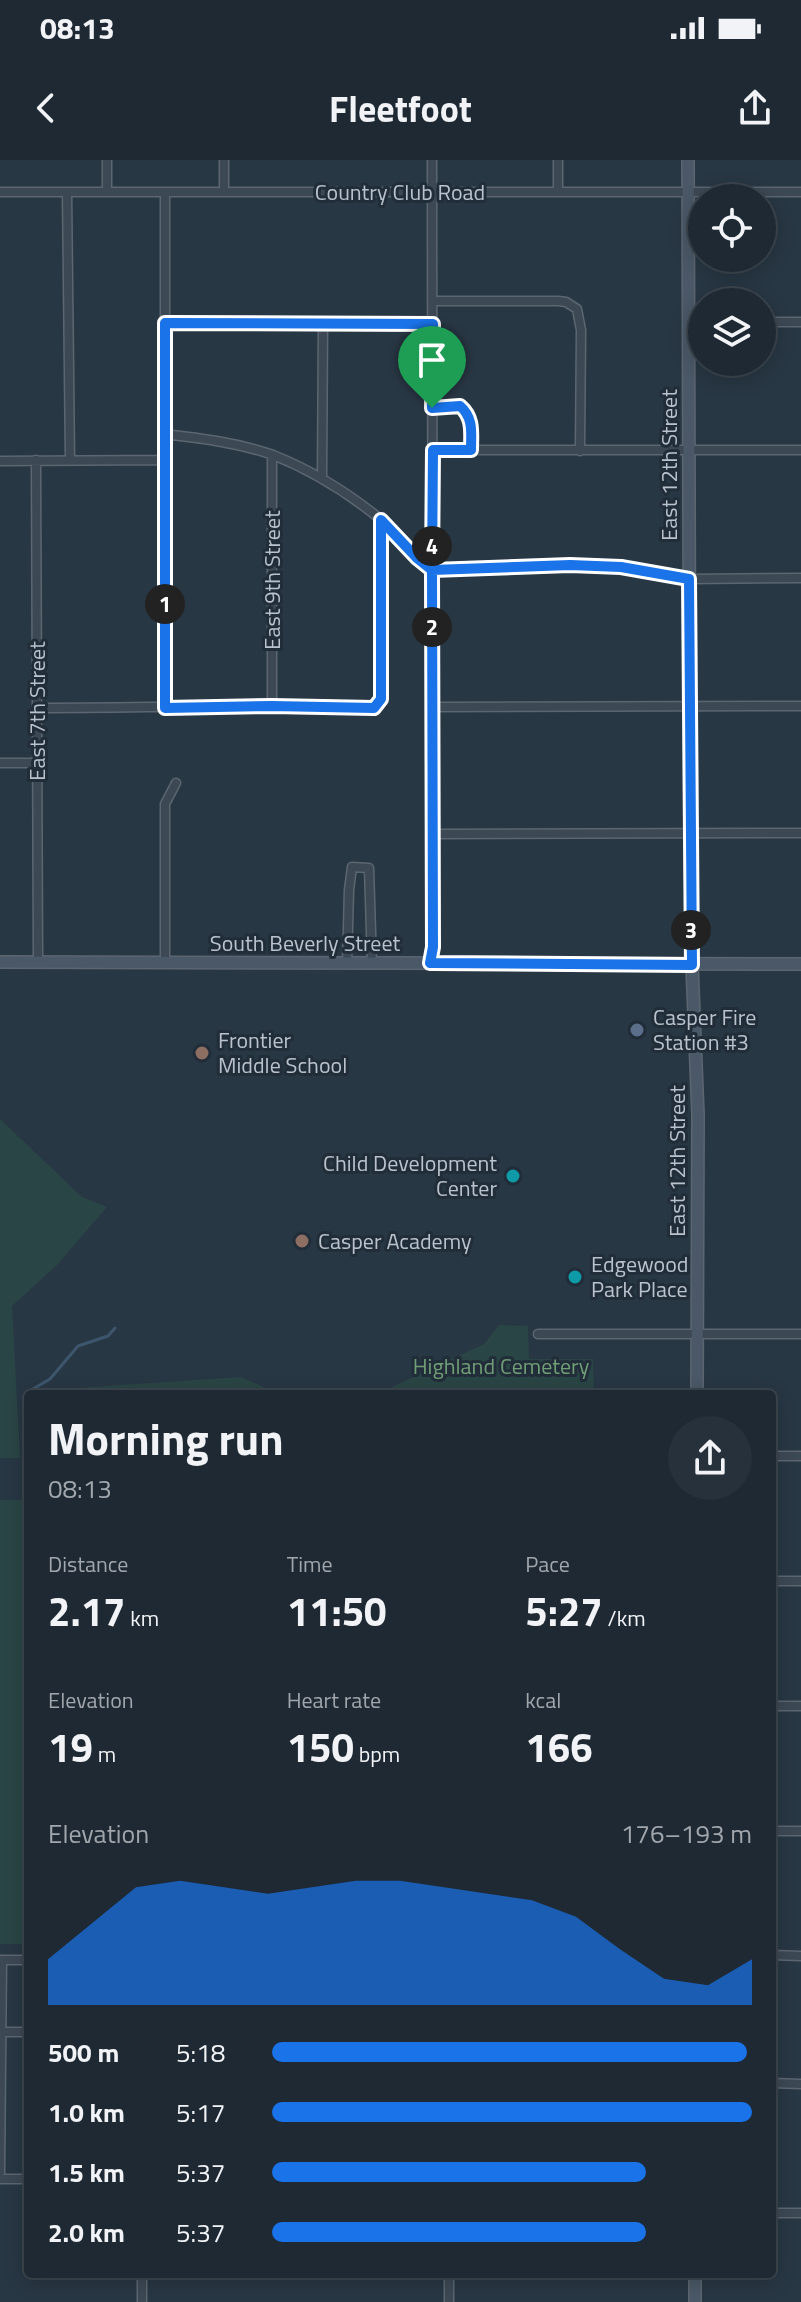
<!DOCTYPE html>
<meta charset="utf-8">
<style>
body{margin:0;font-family:"Titillium Web",sans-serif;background:#26313b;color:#f1f3f6;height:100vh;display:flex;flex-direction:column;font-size:30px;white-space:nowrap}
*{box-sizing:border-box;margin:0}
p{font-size:26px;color:#a1a6ac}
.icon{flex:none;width:44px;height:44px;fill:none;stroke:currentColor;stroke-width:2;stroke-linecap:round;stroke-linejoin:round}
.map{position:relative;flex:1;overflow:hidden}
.side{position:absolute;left:24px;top:1230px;width:752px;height:888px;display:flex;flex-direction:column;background:#1e2933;border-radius:8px;box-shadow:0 4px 20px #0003,0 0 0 2px #3c454e}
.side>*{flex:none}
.tools{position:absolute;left:688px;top:24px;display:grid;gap:16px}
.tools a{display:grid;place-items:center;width:88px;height:88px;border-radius:50%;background:#1e2933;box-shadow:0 4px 20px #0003,0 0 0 2px #3c454e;font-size:40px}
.pin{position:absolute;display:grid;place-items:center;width:68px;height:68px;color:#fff;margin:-82px -34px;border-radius:50% 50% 50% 0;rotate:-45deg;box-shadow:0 0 8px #0007}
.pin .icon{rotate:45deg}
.km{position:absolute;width:40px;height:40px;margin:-20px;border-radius:50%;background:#222;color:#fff;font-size:22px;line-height:40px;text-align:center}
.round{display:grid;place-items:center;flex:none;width:84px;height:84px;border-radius:42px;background:#26313b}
.headline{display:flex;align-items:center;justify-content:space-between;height:136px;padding:0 24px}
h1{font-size:44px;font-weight:700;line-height:60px}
.stats{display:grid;grid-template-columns:repeat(3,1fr);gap:12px;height:136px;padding:8px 24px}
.stats div{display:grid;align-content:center}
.stats b{font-size:40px;font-weight:700}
.stats small{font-size:22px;font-weight:400}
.stats p{font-size:22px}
.chart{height:224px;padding:16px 24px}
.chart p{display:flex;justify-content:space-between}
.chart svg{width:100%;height:144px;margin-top:8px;fill:#1a73e8;opacity:.7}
ul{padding:0 24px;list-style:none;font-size:26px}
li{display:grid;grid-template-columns:128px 96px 1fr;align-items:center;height:60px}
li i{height:20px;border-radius:10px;background:#1a73e8}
.status{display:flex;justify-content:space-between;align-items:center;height:56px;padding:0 40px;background:#1e2933;direction:ltr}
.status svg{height:22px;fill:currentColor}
header{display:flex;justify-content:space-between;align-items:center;height:104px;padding:0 24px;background:#1e2933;font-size:36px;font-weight:700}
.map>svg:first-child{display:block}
.green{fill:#2a4545}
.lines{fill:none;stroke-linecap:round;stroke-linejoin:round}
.stream{stroke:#3e566d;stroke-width:3}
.street-casing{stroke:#5b6671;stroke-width:11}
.secondary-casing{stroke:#5b6671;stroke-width:14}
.street{stroke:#3c4854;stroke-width:8}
.secondary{stroke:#4a5867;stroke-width:11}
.route-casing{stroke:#fff;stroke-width:16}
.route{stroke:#1a73e8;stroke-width:10}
.service-dot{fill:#5c6f8a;stroke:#212d39;stroke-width:3}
.education-dot{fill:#8d6e63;stroke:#212d39;stroke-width:3}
.culture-dot{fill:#0f9aa8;stroke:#212d39;stroke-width:3}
.labels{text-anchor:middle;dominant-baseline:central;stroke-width:6;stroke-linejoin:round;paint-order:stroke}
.street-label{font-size:22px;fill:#bac3cd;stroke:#212d39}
.poi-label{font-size:22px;fill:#bac3cd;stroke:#212d39;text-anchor:start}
.park-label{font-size:22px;fill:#719e77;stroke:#212d39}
</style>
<div class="status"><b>08:13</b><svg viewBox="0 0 49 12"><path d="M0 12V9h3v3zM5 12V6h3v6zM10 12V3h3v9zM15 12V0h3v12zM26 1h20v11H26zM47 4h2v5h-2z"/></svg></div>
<header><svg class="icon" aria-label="back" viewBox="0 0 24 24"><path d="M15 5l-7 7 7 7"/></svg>Fleetfoot<svg class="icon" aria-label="share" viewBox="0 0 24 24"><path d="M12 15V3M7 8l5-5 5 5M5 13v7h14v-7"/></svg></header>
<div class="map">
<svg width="801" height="2142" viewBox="0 0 801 2142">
<rect width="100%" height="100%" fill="#283744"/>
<path class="green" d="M0 959 82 1037 107 1047 57 1105 12 1146 20 1298H0Z
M499 1165 528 1166 529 1199H593L594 1234H377L484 1184Z
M241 1217 279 1234H45L76 1228Z
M0 1340H28V1784H0Z"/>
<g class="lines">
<path class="stream" d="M29 1234 33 1229 50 1219 78 1186 108 1176 115 1168
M28 1235 26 1252 28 1282"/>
<g class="street-casing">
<path id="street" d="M107 0V32
M0 32H801
M67 32 70 300
M224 32V0
M558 32V0
M433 141H558L566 142 577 149 581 170 580 291
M762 162H801
M165 163 433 164
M689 163H702
M432 248 460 246C474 258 471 273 471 290
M164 274C200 278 239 283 273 295 311 310 348 333 379 358 398 374 412 395 432 410L570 405 621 407 689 419 801 418
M433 290H801
M36 300 38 803
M0 301 165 300
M322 319 323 163
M272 546V295
M433 547 801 546
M37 548C149 548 261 544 374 548L381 539V360
M165 548V32
M0 603H37
M433 674 801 673
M165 803V644L176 623
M430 803 433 787 432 0
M347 804 349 730 352 707 369 708 372 804
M538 1174H801
M772 1296H801
M772 1421H801
M772 1546H801
M772 1671H801
M772 1795 801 1796
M0 1800H28
M0 1872H28
M772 1923 801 1924
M0 2013 2 1800
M0 2019H28
M772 2053H801
M142 2142V2114
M449 2142V2114"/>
</g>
<g class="secondary-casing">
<path id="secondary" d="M688 0 690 673 692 805 698 955 697 1234
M0 802 801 804
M695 2142V2114"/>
</g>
<use href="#street" class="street"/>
<use href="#secondary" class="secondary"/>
</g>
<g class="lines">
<g class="route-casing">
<path id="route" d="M432 248 433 164 165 163V548L272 546 374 548 381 539V360L417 398 432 410 433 787 430 803 692 805 689 419 621 407 570 405 432 410 433 290H471C471 273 474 258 460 246L432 248"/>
</g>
<use href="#route" class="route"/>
</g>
<circle class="service-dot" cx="637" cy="870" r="8"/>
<g class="education-dot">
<circle cx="202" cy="893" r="8"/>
<circle cx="302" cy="1081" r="8"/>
</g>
<g class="culture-dot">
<circle cx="513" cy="1016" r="8"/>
<circle cx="575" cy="1117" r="8"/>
</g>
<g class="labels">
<g class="street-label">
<text x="400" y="32">Country Club Road</text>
<text transform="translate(669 305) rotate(-90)">East 12th Street</text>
<text transform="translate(272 420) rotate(-90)">East 9th Street</text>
<text transform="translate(37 551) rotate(-90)">East 7th Street</text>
<text x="305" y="783">South Beverly Street</text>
<text transform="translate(677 1001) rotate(-90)">East 12th Street</text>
</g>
<g class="poi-label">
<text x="653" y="857">Casper Fire<tspan x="653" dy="25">Station #3</tspan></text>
<text x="218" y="880">Frontier<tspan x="218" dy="25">Middle School</tspan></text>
<text x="497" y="1003" text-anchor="end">Child Development<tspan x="497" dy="25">Center</tspan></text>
<text x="318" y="1081">Casper Academy</text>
<text x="591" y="1104">Edgewood<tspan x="591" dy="25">Park Place</tspan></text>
</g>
<g class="park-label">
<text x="501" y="1206">Highland Cemetery</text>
</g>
</g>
</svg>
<div class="tools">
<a><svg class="icon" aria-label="locate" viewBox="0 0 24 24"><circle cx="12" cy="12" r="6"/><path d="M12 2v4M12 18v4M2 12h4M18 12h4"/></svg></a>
<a><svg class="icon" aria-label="layers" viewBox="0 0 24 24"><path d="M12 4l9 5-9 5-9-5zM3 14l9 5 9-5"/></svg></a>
</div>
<div class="pin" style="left:432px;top:248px;background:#1e9e55"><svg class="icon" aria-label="arrive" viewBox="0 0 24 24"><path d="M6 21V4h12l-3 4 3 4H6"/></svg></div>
<b class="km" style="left:165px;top:444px">1</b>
<b class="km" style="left:432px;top:467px">2</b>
<b class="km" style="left:691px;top:770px">3</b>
<b class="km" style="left:432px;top:386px">4</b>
<section class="side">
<div class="headline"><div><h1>Morning run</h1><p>08:13</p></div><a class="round"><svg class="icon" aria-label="share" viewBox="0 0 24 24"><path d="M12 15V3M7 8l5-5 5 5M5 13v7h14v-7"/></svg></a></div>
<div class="stats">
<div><p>Distance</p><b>2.17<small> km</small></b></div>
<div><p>Time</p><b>11:50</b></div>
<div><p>Pace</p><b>5:27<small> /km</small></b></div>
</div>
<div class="stats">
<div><p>Elevation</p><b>19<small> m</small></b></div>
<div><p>Heart rate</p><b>150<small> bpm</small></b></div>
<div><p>kcal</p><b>166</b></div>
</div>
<div class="chart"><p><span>Elevation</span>176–193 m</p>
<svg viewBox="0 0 160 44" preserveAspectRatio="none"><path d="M0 44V30L10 19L20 8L30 6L40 8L50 10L60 8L70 6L80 6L90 8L100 10L110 12L120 17L130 27L140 36L150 38L160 30V44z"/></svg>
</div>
<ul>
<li><b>500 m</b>5:18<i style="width:99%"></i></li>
<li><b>1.0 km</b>5:17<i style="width:100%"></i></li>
<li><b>1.5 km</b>5:37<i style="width:78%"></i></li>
<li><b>2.0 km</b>5:37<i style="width:78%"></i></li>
</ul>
</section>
</div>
